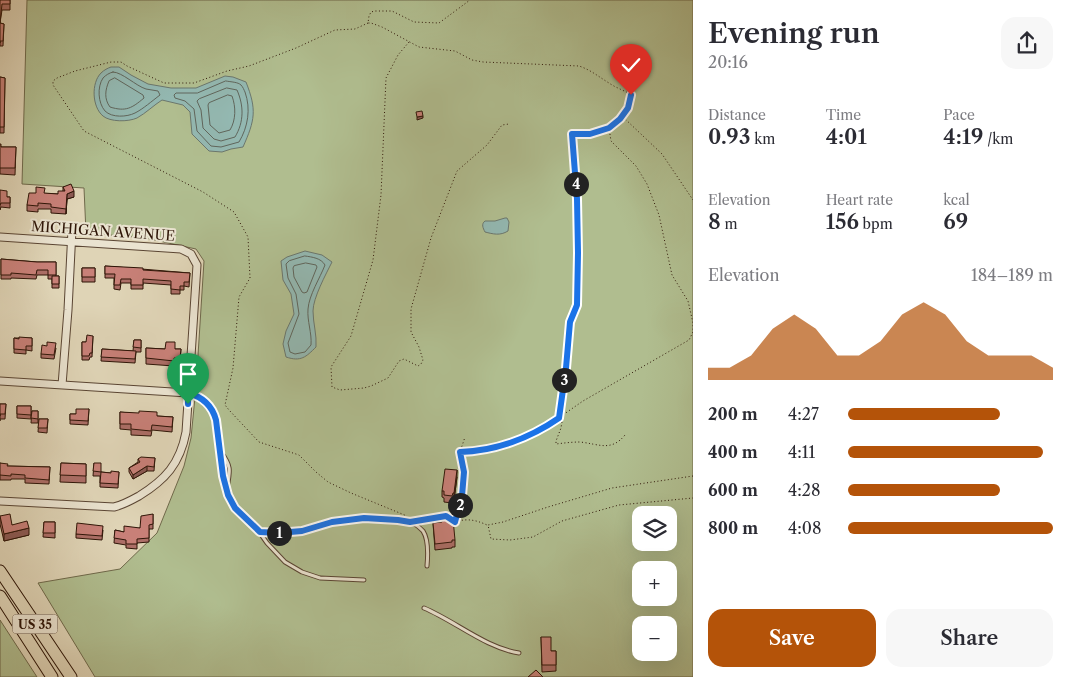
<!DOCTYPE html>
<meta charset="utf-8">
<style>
body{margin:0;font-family:"Libre Caslon Text",serif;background:#f7f7f7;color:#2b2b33;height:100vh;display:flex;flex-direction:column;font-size:19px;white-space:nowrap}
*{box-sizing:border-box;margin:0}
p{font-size:16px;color:#7c7c81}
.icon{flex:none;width:28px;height:28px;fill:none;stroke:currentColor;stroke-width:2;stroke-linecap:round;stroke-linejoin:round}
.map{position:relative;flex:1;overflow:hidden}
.sheet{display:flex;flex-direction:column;background:#fff;width:375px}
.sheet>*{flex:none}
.buttons{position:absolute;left:632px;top:506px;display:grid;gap:10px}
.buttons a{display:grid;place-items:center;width:45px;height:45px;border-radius:10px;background:#fff;box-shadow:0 5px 20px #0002;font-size:25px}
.pin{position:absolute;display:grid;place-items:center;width:42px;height:42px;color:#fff;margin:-51px -21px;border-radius:50% 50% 50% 0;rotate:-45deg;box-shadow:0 0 5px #0007}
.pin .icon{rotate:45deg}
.km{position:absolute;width:25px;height:25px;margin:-12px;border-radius:50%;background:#222;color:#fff;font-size:14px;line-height:25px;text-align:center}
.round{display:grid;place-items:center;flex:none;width:52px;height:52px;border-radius:15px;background:#f7f7f7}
.head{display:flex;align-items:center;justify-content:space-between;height:85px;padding:0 15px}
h1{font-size:28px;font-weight:600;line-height:38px}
.stats{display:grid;grid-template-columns:repeat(3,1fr);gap:8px;height:85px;padding:5px 15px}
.stats div{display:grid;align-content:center}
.stats b{font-size:21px;font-weight:600}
.stats small{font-size:14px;font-weight:400}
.stats p{font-size:14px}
.chart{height:140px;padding:10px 15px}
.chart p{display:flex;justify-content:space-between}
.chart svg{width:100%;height:90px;margin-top:5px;fill:#b45309;opacity:.7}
.button{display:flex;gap:10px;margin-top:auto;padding:10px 15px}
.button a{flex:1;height:58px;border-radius:15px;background:#b45309;color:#fff;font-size:20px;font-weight:600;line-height:58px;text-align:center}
.button a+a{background:#f7f7f7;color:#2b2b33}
ul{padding:0 15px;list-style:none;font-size:16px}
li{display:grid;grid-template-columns:80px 60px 1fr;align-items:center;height:38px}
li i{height:12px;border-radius:6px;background:#b45309}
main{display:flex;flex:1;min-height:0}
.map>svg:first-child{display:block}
.green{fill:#b0bd8f;stroke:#6f694b;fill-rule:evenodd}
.water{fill:#93b8b1;stroke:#6b776d}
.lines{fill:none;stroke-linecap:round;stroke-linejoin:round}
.shore{stroke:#60665c;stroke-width:1}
.service-casing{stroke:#5a4533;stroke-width:5}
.minor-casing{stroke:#5a4533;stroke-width:9}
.primary-casing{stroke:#2e1507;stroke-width:13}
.path{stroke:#2e1507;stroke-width:1;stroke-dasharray:1 2.5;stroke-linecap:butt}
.service{stroke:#eae3d0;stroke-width:3}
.minor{stroke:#eae3d0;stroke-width:7}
.primary{stroke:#dfd4b6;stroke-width:11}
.wall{fill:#ac6e67;stroke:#2e1507}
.shaded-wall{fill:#8c5a54;stroke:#2e1507}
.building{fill:#c88078;stroke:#2e1507}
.route-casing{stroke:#fff;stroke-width:10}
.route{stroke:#1a73e8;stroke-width:6}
.labels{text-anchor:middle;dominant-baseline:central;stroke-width:4;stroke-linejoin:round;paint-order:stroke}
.shield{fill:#eae3d0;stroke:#665343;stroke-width:1}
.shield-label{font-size:12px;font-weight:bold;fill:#2e1507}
.street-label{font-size:14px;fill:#2e1507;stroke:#eae3d0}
</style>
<main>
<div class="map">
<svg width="693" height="677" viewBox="0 0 693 677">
<rect width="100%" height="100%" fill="#dfd4b6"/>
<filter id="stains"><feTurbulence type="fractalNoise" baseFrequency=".004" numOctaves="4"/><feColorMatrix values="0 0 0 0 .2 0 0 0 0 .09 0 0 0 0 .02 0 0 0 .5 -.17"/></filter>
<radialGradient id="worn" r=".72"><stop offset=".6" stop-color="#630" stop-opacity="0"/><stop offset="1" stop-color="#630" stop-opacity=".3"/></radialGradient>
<path class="green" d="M27 0H693V677H95L38 583 120 569 157 533 184 466 191 438 196 387 204 261 196 249 145 238 86 233 84 188 22 184ZM641 515H669V542H641ZM641 570H669V598H641ZM641 625H669V652H641Z
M0 620 37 677H0Z"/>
<path class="water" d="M111 67H119L131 75 148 84 171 88H196L225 76 233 77 246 82C257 110 255 120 243 147L231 149 222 152 209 151 192 134 190 112 183 105 162 100C154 105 146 113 137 118 128 122 110 122 103 116 92 107 91 83 101 73 104 70 108 68 111 67Z
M505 218H507L509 222 508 231C500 236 493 234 485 232 483 228 481 224 485 221H495Z
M305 251 322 255 332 262C326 274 313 298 313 311 313 323 317 335 316 347 306 357 301 362 286 357L283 344 286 331 294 314 291 294 283 280 281 261 287 257Z"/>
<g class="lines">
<path class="shore" d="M113 72C122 72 136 86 146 89 150 90 154 90 158 91L160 95C152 101 143 109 135 113 127 117 112 118 105 111 98 103 97 87 103 78 106 75 109 73 113 72Z
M115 78 143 95 144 98C132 108 126 112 110 107 104 99 105 90 109 81Z
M226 81C231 82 238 82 241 85 243 87 244 90 245 92 251 109 248 127 239 142L221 147 211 146 197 131 194 109 185 101 175 98 174 95 176 93H197Z
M227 88 237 90C244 106 244 122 235 137L221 141 214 139 203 128 201 110 197 101 199 99Z
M228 95 232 96C236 107 236 120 230 130L219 133 210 125 208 105 209 103Z
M305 256C312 257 321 258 325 265 320 278 309 295 308 309 307 321 312 333 311 345L305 352 295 354 290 352 288 343 299 314 296 294 288 278 286 264 289 261Z
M306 263 316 265 317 267 307 292 304 293 302 292 294 277 293 268 294 266Z"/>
<g class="service-casing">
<path id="service" d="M190 394 202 398 208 404 214 411 221 452 223 476 228 495 235 508 260 533 267 543 285 562 302 572 320 578 364 580
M221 452C232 467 230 471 227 488
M411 522 446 516
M261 533C274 533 287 533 300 532 311 530 322 523 333 521 349 519 401 516 414 524 417 525 421 529 423 531 429 540 428 555 427 566
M424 608C455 621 486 648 519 653"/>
</g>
<g class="minor-casing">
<path id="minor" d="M0 237 181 249 191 254 197 265 186 432C180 464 165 480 139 496 130 501 123 505 114 507L0 501
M0 381 188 393
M62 385 68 310 72 230"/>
</g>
<g class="primary-casing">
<path id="primary" d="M0 571 71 677
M0 596 52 677"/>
</g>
<path class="path" d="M368 23 355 29 335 30 296 48 249 66 227 71 194 83H164L127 66 121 62H111L75 71 57 78 53 81V85L84 131 203 192 234 212 248 237 250 278 239 297 233 368 225 405 229 410 259 442 299 455 316 472 328 482 351 493 407 516
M409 42 398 55 386 78 381 195 373 260 351 336 331 367 332 387 340 390 364 388 371 386 388 378 399 361 404 359 418 366 421 364 423 360 419 347 411 332V309L431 238 457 171 487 145 502 125 509 124
M623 117 662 154 693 200
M563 415 561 428 556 441V444C564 443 572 442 580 442 599 444 611 452 625 435
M559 418 566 368 570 322 577 305 578 253 577 199 572 134H590L609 128
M460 452H476L501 447 544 428 583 401 689 340 693 332V323L688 301 672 275 659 215 647 184 636 166 611 141 609 128C623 116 627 113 631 95 624 90 616 88 609 83 599 77 591 70 579 66L483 62 472 60 455 51 419 47 382 27 371 23H368L369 16 371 12 375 11H392L414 22 439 23 470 0
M693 476 612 488 548 507 503 522 488 525 491 539 510 540 533 537 562 521 619 505 693 498
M455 522 462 496 464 472 460 452 465 437
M455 522C467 518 476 520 487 525"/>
<use href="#service" class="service"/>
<use href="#minor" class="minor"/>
<use href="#primary" class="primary"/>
</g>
<path class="wall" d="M0 0H10V10H2L0 23 4 24 3 46H0Z
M0 77 5 78 4 133H0Z
M0 144 1 147H16L15 175 0 174Z
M63 187 74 197 67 199 66 214 51 213V209H38V212L27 211V205L36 193 58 194 63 191Z
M0 190 7 197H10V208L1 207 0 210Z
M1 259 37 262H56V276H59V288H52V279H48V275H37L36 279 11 278V279H1Z
M105 266 190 273 189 287 184 286V290H180V294H171V285L143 283V289H131V283H121L120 290 114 289V278H105Z
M82 268H95V282H82Z
M93 336 92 357H90L89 360H82V342H86Z
M14 338H32V351L26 350V354L14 353Z
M134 340H141V352H136L135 363 101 361 102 349 133 351Z
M47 346 56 348 54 359 41 358V354Z
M146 348 165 349H181L180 364 174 363V366L146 364Z
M0 404H6L5 419H0V421Z
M17 406H31V419L17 418Z
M89 409 88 425 70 424V414H76Z
M32 411H38V423H31Z
M120 412 157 416 173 417 172 432 152 430 151 436 131 435V430L120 429Z
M39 419H48L47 433 38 432Z
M155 458 154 471H147L133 479 129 472V468L138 462V459Z
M0 463 7 466 50 467 49 484 25 483V479H11V480H0Z
M61 463 86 464V483L60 482Z
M94 463 101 472 111 473 119 472 118 488 100 487V476H93Z
M457 477 454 500H453L452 503 444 502V498L442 497V491Z
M153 514V529H149V542L137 543V549L126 548V545L114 543 115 530 124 532 140 528Z
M0 516 12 525 29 535 4 541 0 524Z
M44 522H55V538L43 537Z
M433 523 455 540V547H452V548L435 550Z
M103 530 102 540 76 538V534Z
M541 637 551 651H556V671L542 672Z"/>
<path class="shaded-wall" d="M423 116V118L417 120V117Z
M74 191V197L67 199 66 214 67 194Z
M147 466V471L133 479V475Z
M457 470V477L454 500V493Z
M29 528V535L4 541V534Z"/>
<path class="building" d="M0 0H10V4H2L0 23 4 24 3 41H0V43Z
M0 77 5 78 4 127H0Z
M422 111 423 116 417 117 416 112Z
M0 144H1V147H16L15 168H0Z
M71 184 74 191 67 194 66 209 51 207V204L38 203V206L27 205 29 193H36V187L45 188 44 193 58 194V191H65L63 187Z
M0 190 7 191V197H10V203H1L0 205Z
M1 259 37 262H56V275H48V270H37L36 275 11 273V275H1Z
M105 266 143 268V270L190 273 189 282H184V286H180V290L171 289V281L143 279V285H131V279H121L120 285H114L115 274H105Z
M82 268H95V277H82Z
M52 276H59V284H52Z
M87 335 93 336 92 353H90L89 356H82V342H86Z
M19 337 32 338V346H26V350L14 349V338L19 339Z
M134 340H141V348L133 347Z
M47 342 56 343 54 355 41 354 42 345 47 346Z
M166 342H175V349H181L180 358H174V361L146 358V348L165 349Z
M102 349 136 351 135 359 101 357Z
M0 404H6L5 414H0V416Z
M17 406H31V415L17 414Z
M76 409H89L88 421 70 420V414H76Z
M32 411H38V419L31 418Z
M139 411 157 412V416L173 417 172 427 152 425 151 431 131 429V424H120V412L139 413Z
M39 419H48L47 428H38Z
M141 457 155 458 154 467 147 466 133 475 129 468 140 462 138 459Z
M0 463 8 464 7 466 50 467 49 480 25 478V475L11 474V476L0 475Z
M61 463 86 464V476L60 475Z
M94 463H101V472L93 471Z
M445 469 457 470 454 493H453L452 496 444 495V491H442Z
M111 471 119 472 118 484 100 483 101 472 111 473Z
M10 514 12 525 27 521 29 528 4 534 0 516Z
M153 514V524L149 525V538L137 539V544H126V540L114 538 115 530 124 532V526L140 528 141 516Z
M453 519 455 540H452V542L435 544 433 523 442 522V520Z
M44 522H55V533H43Z
M77 523 103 526 102 536 76 534Z
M541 637H551V651H556V665H542Z
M536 670 543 677H528Z"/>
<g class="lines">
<g class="route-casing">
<path id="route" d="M188 404V393C203 397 212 405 216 420L223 476 228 495 235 508 260 532 278 533 302 531 332 522 364 518 398 520 410 522 446 516 455 522 462 496 464 472 460 452C495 451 530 438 559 418L566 368 570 322 577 305 578 253 577 199 572 134H590L609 128 620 119 628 108 631 95"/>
</g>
<use href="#route" class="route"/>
</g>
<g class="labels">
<rect class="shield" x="12.5" y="614.5" width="45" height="19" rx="4"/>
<g class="shield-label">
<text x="35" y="624">US 35</text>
</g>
<g class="street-label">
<text transform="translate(103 231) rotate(4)">MICHIGAN AVENUE</text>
</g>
</g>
<rect width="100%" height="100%" filter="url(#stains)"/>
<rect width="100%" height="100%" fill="url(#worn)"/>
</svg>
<div class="buttons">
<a><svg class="icon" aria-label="layers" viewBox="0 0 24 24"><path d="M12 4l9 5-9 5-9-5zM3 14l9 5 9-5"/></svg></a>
<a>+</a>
<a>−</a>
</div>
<div class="pin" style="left:188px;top:404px;background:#1e9e55"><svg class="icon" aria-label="arrive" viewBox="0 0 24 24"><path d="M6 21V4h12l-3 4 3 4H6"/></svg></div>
<div class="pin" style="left:631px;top:95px;background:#d93025"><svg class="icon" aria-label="check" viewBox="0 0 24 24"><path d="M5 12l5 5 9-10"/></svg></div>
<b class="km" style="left:279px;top:533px">1</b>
<b class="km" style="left:460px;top:505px">2</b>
<b class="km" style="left:564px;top:380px">3</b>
<b class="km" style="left:576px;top:184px">4</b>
</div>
<section class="sheet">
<div class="head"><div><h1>Evening run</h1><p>20:16</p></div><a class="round"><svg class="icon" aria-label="share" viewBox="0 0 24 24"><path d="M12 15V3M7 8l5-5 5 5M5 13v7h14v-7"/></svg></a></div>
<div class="stats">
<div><p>Distance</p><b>0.93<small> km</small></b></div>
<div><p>Time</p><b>4:01</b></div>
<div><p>Pace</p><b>4:19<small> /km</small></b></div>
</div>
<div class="stats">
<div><p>Elevation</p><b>8<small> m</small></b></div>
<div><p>Heart rate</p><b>156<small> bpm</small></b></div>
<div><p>kcal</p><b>69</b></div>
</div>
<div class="chart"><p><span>Elevation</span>184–189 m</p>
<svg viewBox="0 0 160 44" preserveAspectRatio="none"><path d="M0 44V38L10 38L20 32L30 19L40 12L50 19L60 32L70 32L80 25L90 12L100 6L110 12L120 25L130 32L140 32L150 32L160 38V44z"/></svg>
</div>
<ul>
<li><b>200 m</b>4:27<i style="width:74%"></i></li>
<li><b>400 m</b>4:11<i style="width:95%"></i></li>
<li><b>600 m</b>4:28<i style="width:74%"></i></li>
<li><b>800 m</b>4:08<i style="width:100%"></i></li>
</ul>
<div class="button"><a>Save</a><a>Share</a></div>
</section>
</main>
